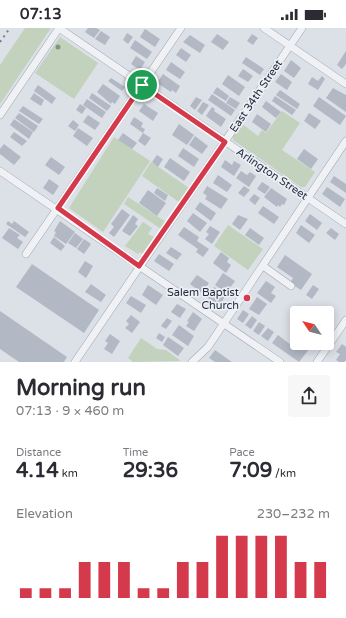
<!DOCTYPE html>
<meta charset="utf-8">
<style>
body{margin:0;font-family:"Varela Round",sans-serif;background:#f7f7f7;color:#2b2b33;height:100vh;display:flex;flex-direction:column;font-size:15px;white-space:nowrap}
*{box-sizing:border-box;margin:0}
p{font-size:13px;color:#7c7c81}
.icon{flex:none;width:22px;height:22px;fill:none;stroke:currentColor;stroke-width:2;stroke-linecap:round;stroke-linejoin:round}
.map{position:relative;height:334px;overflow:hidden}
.side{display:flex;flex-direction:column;background:#fff;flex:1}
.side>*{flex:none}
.needle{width:26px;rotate:305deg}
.controls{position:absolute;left:290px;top:278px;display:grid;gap:8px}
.controls a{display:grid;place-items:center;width:44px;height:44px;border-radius:4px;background:#fff;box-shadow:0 2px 10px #0003;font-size:20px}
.pin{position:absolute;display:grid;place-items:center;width:34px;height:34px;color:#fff;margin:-17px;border:2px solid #fff;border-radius:50%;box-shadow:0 1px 4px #0007}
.round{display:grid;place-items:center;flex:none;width:42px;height:42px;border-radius:4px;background:#f7f7f7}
.headline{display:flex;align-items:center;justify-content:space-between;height:68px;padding:0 16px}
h1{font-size:22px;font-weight:700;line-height:30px}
.metrics{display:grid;grid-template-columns:repeat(3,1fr);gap:6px;height:68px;padding:4px 16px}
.metrics div{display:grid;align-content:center}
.metrics b{font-size:20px;font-weight:700}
.metrics small{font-size:11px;font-weight:400}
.metrics p{font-size:11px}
.chart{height:112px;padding:8px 16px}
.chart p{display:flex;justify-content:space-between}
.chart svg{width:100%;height:72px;margin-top:4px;stroke:#d4394c;stroke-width:6}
.status{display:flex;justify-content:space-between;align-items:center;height:28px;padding:0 20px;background:#fff;direction:ltr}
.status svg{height:11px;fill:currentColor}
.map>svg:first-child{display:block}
.green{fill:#c2d2bd}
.building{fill:#b3b9c4}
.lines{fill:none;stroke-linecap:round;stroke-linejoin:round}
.minor-casing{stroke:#a1a7b1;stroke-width:8}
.minor{stroke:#eff1f5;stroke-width:7}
.rail{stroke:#757f91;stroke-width:2;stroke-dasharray:2 4;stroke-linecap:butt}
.tree{fill:#829783}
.route-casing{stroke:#fff;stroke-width:8}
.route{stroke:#d4394c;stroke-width:5}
.poi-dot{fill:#d4394c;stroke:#eceff5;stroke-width:1.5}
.labels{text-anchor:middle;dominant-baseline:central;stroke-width:3.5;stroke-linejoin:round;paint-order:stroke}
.street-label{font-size:11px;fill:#252e3e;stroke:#eceff5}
.poi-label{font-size:11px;fill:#252e3e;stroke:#eceff5;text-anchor:end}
</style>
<div class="status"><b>07:13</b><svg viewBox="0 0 49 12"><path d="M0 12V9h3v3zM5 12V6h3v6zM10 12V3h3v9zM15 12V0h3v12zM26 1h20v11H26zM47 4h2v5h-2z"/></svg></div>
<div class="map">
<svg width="346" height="334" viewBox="0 0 346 334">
<rect width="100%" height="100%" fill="#dce0e7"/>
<path class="green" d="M25 0H51L0 76V37Z
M60 9 98 35 74 71 35 45Z
M282 83 300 95 282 122 315 144 305 159H301L233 112V108L241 95 258 108 262 102 266 105Z
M114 109 150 133 103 204 69 180Z
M151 134 189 160 179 174 142 148Z
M128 169 166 194 161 201 124 176Z
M143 194 152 200 148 206 154 209 142 226 140 224 138 226 125 218Z
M228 197 263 221 248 242 214 218Z
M141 310 157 321 166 322 181 333 133 334 128 330Z"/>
<path class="building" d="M88 0H96L100 2 94 10 85 4Z
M145 1 160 11 155 19 140 9Z
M101 3 110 9 105 17 95 11Z
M127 5 133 9 128 16 123 12Z
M217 6 229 14 223 22 211 14Z
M252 6 258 10 253 17 247 13Z
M190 7 205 17 200 25 183 14Z
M135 12 152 24 147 31 130 20Z
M181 20 191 27 186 34 176 27Z
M346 23V36L342 41 337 37Z
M136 28 145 34 140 42 131 36Z
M246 29 264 41 260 47 242 35Z
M291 32 301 40 294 50 284 43Z
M171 34 185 44 180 51 166 42Z
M243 41 253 48 248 54 238 48Z
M163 46 180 58 176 65 172 62 171 64 157 55Z
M281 46 292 54 287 62 275 54Z
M228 47 245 59 239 68 222 56Z
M322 48 325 51 318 62 308 56 312 49 318 53Z
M111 50 125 59 122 63 108 53Z
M103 56 120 68 115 76 112 74 111 76 97 64Z
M38 57 56 70 52 76 34 63Z
M217 59 229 68 226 73 213 65Z
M333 60 346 67V84L326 70Z
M280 62 300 76 297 81 276 67Z
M34 65 44 72 41 78 30 71Z
M92 65 111 78 107 83 89 70Z
M212 66 235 82 231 88 208 72Z
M275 68 296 82 292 87 272 73Z
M196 69 202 72 195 82 190 78Z
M230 69 240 75 236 81 226 75Z
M319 69 346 88 340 97 313 78Z
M87 71 106 84 102 90 83 77Z
M266 73 281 84 276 90 262 79Z
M203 74 209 77 202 87 197 83Z
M80 76 86 80 82 86 76 82Z
M144 76 158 85 153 93 139 83Z
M23 78 43 91 39 96 19 83Z
M212 79 215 81 214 83 226 91 221 99 206 88Z
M19 85 38 98 34 104 15 90Z
M309 85 321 93 315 101 304 93Z
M257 86 271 96 266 104 252 94Z
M88 87 100 95 95 102 83 94Z
M134 89 143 95 141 99 145 101 143 105 130 96Z
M14 91 33 104 29 111 10 97Z
M73 92 79 97 75 103 68 98Z
M179 96 194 107 187 117 172 107Z
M78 100 93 110 87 118 73 108Z
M14 104 27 113 22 118 10 109Z
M123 105 137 115 132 121 118 112Z
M143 105 151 110 145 118 138 113Z
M195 108 208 118 202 126 189 117Z
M4 116 21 129 14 137 0 126V121Z
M183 120 199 131 194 139 178 128Z
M304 121 318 131 311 141 297 131Z
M157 127 163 131 158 139 152 134Z
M51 129 65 139 59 147 45 137Z
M170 130 190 144 184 153 164 139Z
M225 132 232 137 234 133 241 137 234 148 221 139Z
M241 143 247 147 250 144 256 148 249 159 236 150Z
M218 147 232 157 227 164 213 155Z
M334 148 346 156V165L330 154Z
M49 151 59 158 53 167 43 160Z
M262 154 270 159 265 166 257 161Z
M207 158 228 171 221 181 205 171 207 168 203 165Z
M244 158 250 162 244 169 238 165Z
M327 159 345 171 340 179 322 166Z
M157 160 168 167 165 173 154 165Z
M271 160 287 171 284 177 282 176 280 179 278 177 277 179 264 169Z
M148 162 166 175 157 188 139 175Z
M254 166 260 170 255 177 249 172Z
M200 174 216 185 211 193 195 181Z
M263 178 279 189 274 196 258 185Z
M122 181 130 187 114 209 109 205 114 199 111 196Z
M193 185 207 195 200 204 187 193Z
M310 186 322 195 317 202 305 193Z
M133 187 138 191 135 196 138 198 130 208 122 203Z
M238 187 248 191 240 202 232 196Z
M8 193 12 196 14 193 29 204 25 209 6 196Z
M60 193 75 204 66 216 54 208 56 204 54 203Z
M301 197 315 207 309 215 296 205Z
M210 198 220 204 212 216 205 211 209 206 206 204Z
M184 199 199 209 197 213 209 221 203 229 196 224 198 221 178 207Z
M9 200 20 207 17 210 23 214 18 221 2 210Z
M250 200 264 210 259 217 245 207Z
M331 200 339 206 335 212 326 205Z
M75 205 83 211 76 220 68 215Z
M54 209 65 218 61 223 50 215Z
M84 211 91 216 84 226 77 221Z
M171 219 182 226 177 232 166 225Z
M221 224 229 230 227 234 231 237 226 245 213 235Z
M159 226 174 236 169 243 154 233Z
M285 227 312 246 301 262 290 255 293 250 277 239Z
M85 233 93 238 86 250 78 244Z
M32 236 99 282 84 305 16 259Z
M223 245 235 253 226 265 215 257Z
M197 247 209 255 202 265 190 256Z
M266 253 275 259 271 265 276 268 271 275 257 265Z
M91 256 106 267 101 274 85 264Z
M148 257 163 267 156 277 142 267Z
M313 257 319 261 312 271 306 267Z
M214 259 226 267 219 278 207 269Z
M131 268 146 277 141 285 126 275Z
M257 269 267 276 259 287 249 281Z
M177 276 186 281 180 290 171 284Z
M243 282 249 286 243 295 237 291Z
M0 283 67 329 64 334H19L0 321Z
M193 284 202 291 194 303 186 298 189 294 187 293Z
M131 287 140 294 132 305 125 300 129 296 126 293Z
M252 288 257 292 251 301 245 297Z
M167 290 172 293 166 301 161 298Z
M259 294 265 298 259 307 253 303Z
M179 297 194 308 188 318 172 307Z
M268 300 274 304 268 313 261 308Z
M159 305 165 309 162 314 156 310Z
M110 306 120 313 112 326 104 321 108 315 105 313Z
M278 307 291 317 297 308V315H314L299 334 272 315Z
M168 309 184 320 178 328 163 317Z
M342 316 346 319V332L344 334H339L336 332 340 326 336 324Z
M215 322 232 334H215L209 330Z"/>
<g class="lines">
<g class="minor-casing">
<path id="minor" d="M59 0 346 196
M264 0 346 56
M0 87 59 0
M0 143 280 334
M26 226 181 0
M263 238 291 258
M75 334 302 0
M192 334 208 319 346 113
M317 334 346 292"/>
</g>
<use href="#minor" class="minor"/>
<path class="rail" d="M0 14 10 0"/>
</g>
<circle class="tree" cx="58" cy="19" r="2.5"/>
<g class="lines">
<g class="route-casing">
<path id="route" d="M142 57 225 114 139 238 58 180Z"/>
</g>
<use href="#route" class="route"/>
</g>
<circle class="poi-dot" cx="247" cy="270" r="4"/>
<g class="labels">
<g class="street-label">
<text transform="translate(256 68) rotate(-56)">East 34th Street</text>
<text transform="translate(272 146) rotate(34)">Arlington Street</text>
</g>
<g class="poi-label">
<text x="239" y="264">Salem Baptist<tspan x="239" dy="13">Church</tspan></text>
</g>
</g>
</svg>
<div class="controls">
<a><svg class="needle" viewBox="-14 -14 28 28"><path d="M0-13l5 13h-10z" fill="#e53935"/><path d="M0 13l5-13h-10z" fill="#7c7c81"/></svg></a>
</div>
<div class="pin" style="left:142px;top:57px;background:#1e9e55"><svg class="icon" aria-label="arrive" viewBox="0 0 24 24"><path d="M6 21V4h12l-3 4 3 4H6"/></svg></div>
</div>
<section class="side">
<div class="headline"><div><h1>Morning run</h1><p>07:13 · 9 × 460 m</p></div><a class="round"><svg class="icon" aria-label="share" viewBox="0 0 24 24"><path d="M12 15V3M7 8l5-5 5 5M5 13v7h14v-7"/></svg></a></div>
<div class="metrics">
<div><p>Distance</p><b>4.14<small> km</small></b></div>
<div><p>Time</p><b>29:36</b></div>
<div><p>Pace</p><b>7:09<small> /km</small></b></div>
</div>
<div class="chart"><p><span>Elevation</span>230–232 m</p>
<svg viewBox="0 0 160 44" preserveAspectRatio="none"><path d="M5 44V38M15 44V38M25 44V38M35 44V22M45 44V22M55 44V22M65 44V38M75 44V38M85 44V22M95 44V22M105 44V6M115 44V6M125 44V6M135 44V6M145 44V22M155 44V22"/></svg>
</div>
</section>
